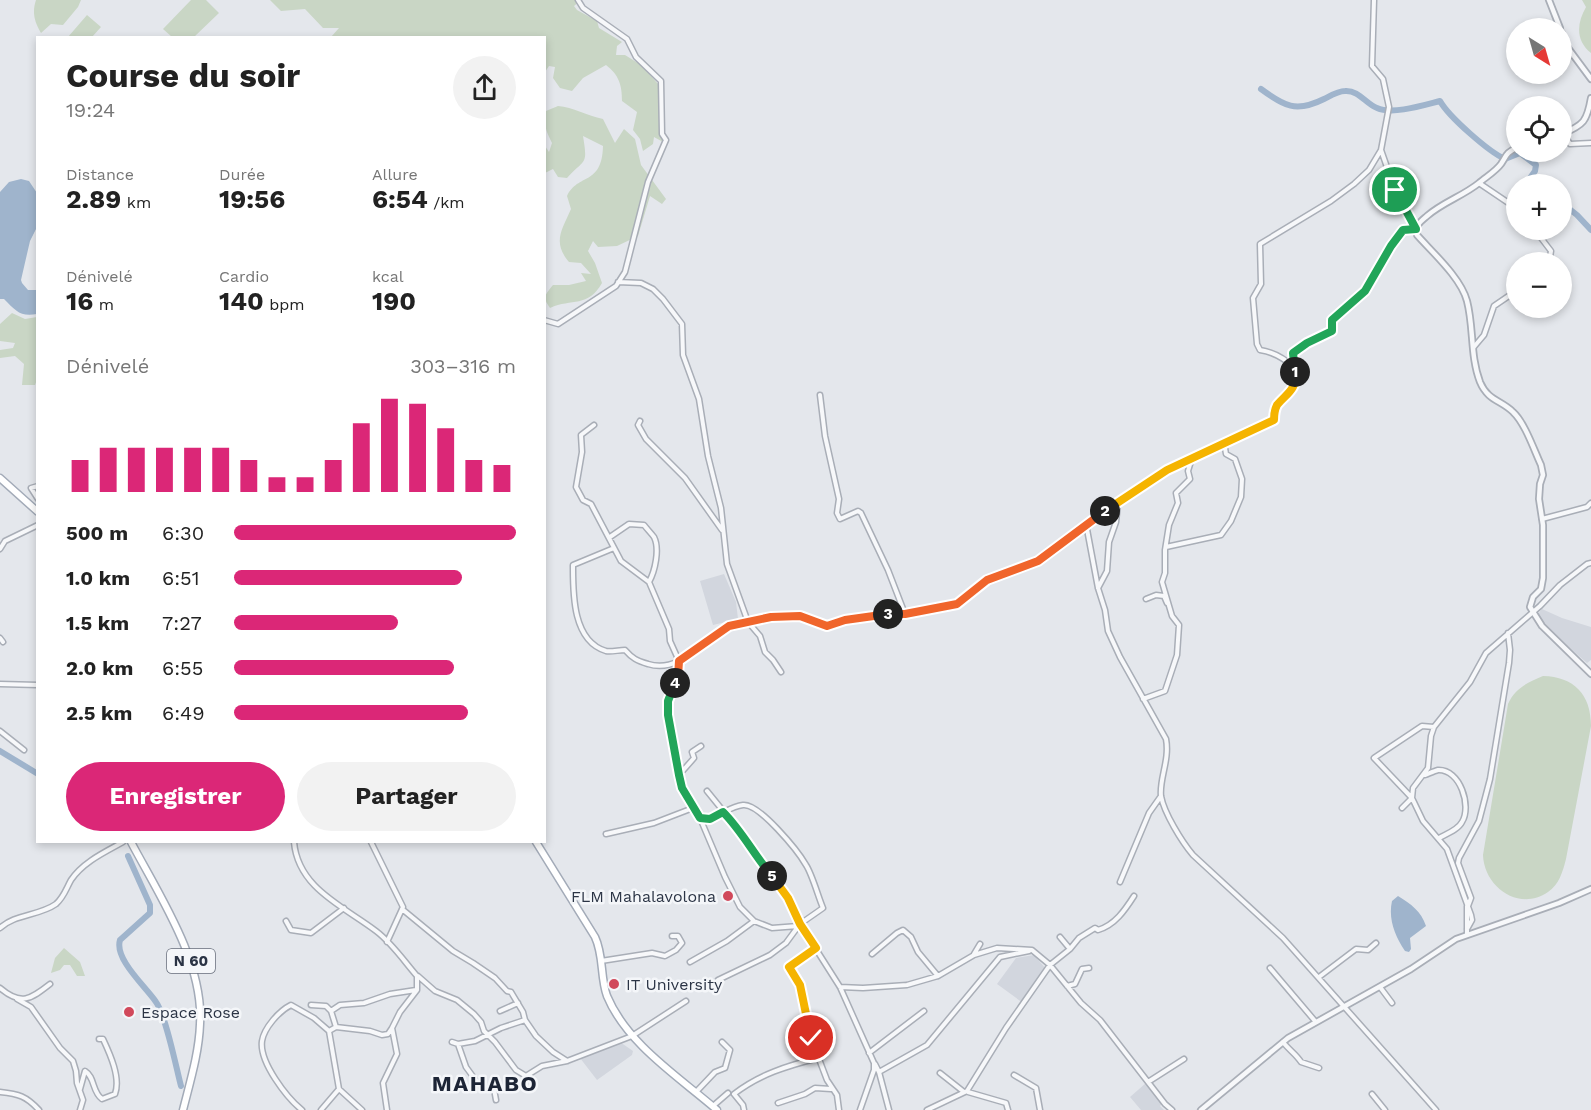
<!DOCTYPE html>
<html lang="fr">
<meta charset="utf-8">
<style>
body{margin:0;font-family:"Work Sans",sans-serif;background:#f2f2f2;color:#222;height:100vh;display:flex;flex-direction:column;font-size:22px;white-space:nowrap}
*{box-sizing:border-box;margin:0}
p{font-size:20px;color:#767676}
.icon{flex:none;width:33px;height:33px;fill:none;stroke:currentColor;stroke-width:2;stroke-linecap:round;stroke-linejoin:round}
.map{position:relative;flex:1;overflow:hidden}
.side{position:absolute;left:36px;top:36px;width:510px;height:807px;display:flex;flex-direction:column;background:#fff;border-radius:0px;box-shadow:0 3px 9px #0003}
.side>*{flex:none}
.needle{width:39px;rotate:143deg}
.controls{position:absolute;left:1506px;top:18px;display:grid;gap:12px}
.controls a{display:grid;place-items:center;width:66px;height:66px;border-radius:50%;background:#fff;box-shadow:0 3px 9px #0003;font-size:30px}
.pin{position:absolute;display:grid;place-items:center;width:51px;height:51px;color:#fff;margin:-26px;border:3px solid #fff;border-radius:50%;box-shadow:0 2px 6px #0007}
.km{position:absolute;width:30px;height:30px;margin:-15px;border-radius:50%;background:#222;color:#fff;font-size:16px;line-height:30px;text-align:center}
.round{display:grid;place-items:center;flex:none;width:63px;height:63px;border-radius:32px;background:#f2f2f2}
.head{display:flex;align-items:center;justify-content:space-between;height:102px;padding:0 30px}
h1{font-size:33px;font-weight:700;line-height:45px}
.stats{display:grid;grid-template-columns:repeat(3,1fr);gap:9px;height:102px;padding:6px 30px}
.stats div{display:grid;align-content:center}
.stats b{font-size:26px;font-weight:700}
.stats small{font-size:16px;font-weight:400}
.stats p{font-size:16px}
.chart{height:168px;padding:12px 30px}
.chart p{display:flex;justify-content:space-between}
.chart svg{width:100%;height:108px;margin-top:6px;stroke:#db2777;stroke-width:6}
.button{display:flex;gap:12px;margin-top:auto;padding:12px 30px}
.button a{flex:1;height:69px;border-radius:36px;background:#db2777;color:#fff;font-size:24px;font-weight:700;line-height:69px;text-align:center}
.button a+a{background:#f2f2f2;color:#222}
ul{padding:0 30px;list-style:none;font-size:20px}
li{display:grid;grid-template-columns:96px 72px 1fr;align-items:center;height:45px}
li i{height:15px;border-radius:8px;background:#db2777}
.map>svg:first-child{display:block}
.built{fill:#d2d6de}
.green{fill:#c9d6c5}
.water{fill:#9fb4cc}
.lines{fill:none;stroke-linecap:round;stroke-linejoin:round}
.river{stroke:#9fb4cc;stroke-width:6}
.minor-casing{stroke:#a9aeb7;stroke-width:7}
.tertiary-casing{stroke:#a9aeb7;stroke-width:8}
.primary-casing{stroke:#a3abb8;stroke-width:9}
.minor{stroke:#f7f8fa;stroke-width:4}
.tertiary{stroke:#f7f8fa;stroke-width:4.5}
.primary{stroke:#fff;stroke-width:6}
.split-1-casing{stroke:#fff;stroke-width:12}
.split-2-casing{stroke:#fff;stroke-width:12}
.split-3-casing{stroke:#fff;stroke-width:12}
.split-4-casing{stroke:#fff;stroke-width:12}
.split-5-casing{stroke:#fff;stroke-width:12}
.split-6-casing{stroke:#fff;stroke-width:12}
.split-1{stroke:#22a559;stroke-width:8}
.split-2{stroke:#f5b400;stroke-width:8}
.split-3{stroke:#f0652b;stroke-width:8}
.split-4{stroke:#f0652b;stroke-width:8}
.split-5{stroke:#22a559;stroke-width:8}
.split-6{stroke:#f5b400;stroke-width:8}
.poi-dot{fill:#d1495b;stroke:#f4f6f9;stroke-width:2}
.labels{text-anchor:middle;dominant-baseline:central;stroke-width:5;stroke-linejoin:round;paint-order:stroke}
.shield{fill:#f4f6f9;stroke:#676e7b;stroke-width:1.5}
.shield-label{font-size:15px;font-weight:bold;fill:#2b3445}
.poi-label{font-size:16px;fill:#2b3445;stroke:#f4f6f9;text-anchor:start}
.district-label{font-size:22px;font-weight:bold;letter-spacing:1.5px;fill:#1d2536;stroke:#f4f6f9}
</style>
<div class="map">
<svg width="1591" height="1110" viewBox="0 0 1591 1110">
<rect width="100%" height="100%" fill="#e4e7ec"/>
<path class="built" d="M724 574 736 602 738 619 713 625 700 581Z
M1542 609 1562 618 1591 627V660L1587 663 1547 628 1538 614Z
M1034 955 1046 969 1023 1003 997 984 1016 958Z
M620 1042 633 1051 632 1055 597 1080 580 1058Z
M1146 1083 1163 1103 1160 1106 1164 1110H1141L1130 1097Z"/>
<path class="green" d="M36 0H81L78 7 63 25 51 24 41 33C34 21 32 12 36 0Z
M191 0H206L219 13 194 37H172L163 29Z
M270 0H581L574 6 577 10 597 21 599 28 622 42 617 46 616 55H625L641 65 659 85 664 125 663 142 654 137 653 144 643 151 640 139 633 130 637 112 622 101C622 85 619 75 606 65L583 78 572 91 560 88 553 78 555 67 549 66 545 72 544 38 331 37 339 28H323L305 9 281 11Z
M1582 0H1591V53C1575 40 1577 23 1586 7Z
M87 15 101 27 92 37H68Z
M558 106C573 107 587 116 603 119L615 143 624 129 635 139 641 165 666 199 662 204 650 196 638 236 617 246 598 247 593 241 588 251 595 263 602 283C588 308 572 298 550 308 542 297 545 295 553 285H569L586 281 581 273 591 274 581 263 569 262C552 242 562 230 571 209L567 196C578 173 602 186 603 146L583 136C588 166 585 158 567 178L558 177 553 169 545 173V146L549 152 552 143C546 131 543 124 546 111Z
M12 313 25 319 37 317 38 377 35 385H22L24 364 15 356 0 358V350L13 348 15 343 0 341V324Z
M1543 676C1574 677 1591 694 1591 726L1566 859C1563 871 1559 885 1548 892 1519 912 1484 887 1483 855L1508 704C1515 688 1527 683 1543 676Z
M64 948 80 962 85 976H77L70 965H64L60 970 51 973 55 958Z"/>
<path class="water" d="M21 179 29 181 37 193V227L30 241 21 280 22 283 28 290H37V314C20 317 16 311 4 299H0V192L9 182Z
M1398 896C1411 904 1421 911 1426 926L1410 938 1411 949 1409 952 1405 951C1395 936 1388 919 1392 901Z"/>
<g class="lines">
<path class="river" d="M1261 89C1284 106 1296 113 1324 99 1330 96 1338 91 1345 91 1359 90 1366 104 1377 108 1393 115 1424 105 1440 101 1449 117 1489 152 1505 159L1520 153 1536 165 1535 171 1528 181 1530 184
M1562 203 1577 215 1591 230
M0 751 38 774
M128 856 150 905V913L120 940C114 959 146 987 156 1002 166 1016 176 1067 181 1086"/>
<g class="minor-casing">
<path id="minor" d="M1563 133 1570 144 1591 143
M1479 183 1516 208
M1532 262 1550 257 1551 251 1535 230
M618 282 641 283 653 289 663 299 682 324 683 355 699 399 708 456 721 508 727 564 748 622 760 636 765 652 773 660 781 672
M544 320 558 324 616 286 625 272 648 182 666 140 662 134 661 81 636 57 627 39 583 8 578 0
M1473 348 1484 335 1494 306 1516 291
M1295 368C1284 358 1274 352 1260 350L1257 344 1253 298 1261 284 1260 244 1331 201 1354 184 1369 170 1381 150
M820 395 825 436 839 499 837 513 840 519 858 511 861 513 888 570 905 614
M640 421 638 425 646 439 685 478 722 530
M594 425 581 435 582 452 576 487 583 500 591 504 621 561 649 582 669 629 670 641 679 661 678 677 668 701V715L679 775 683 788 700 818 725 877 740 907 754 921 772 928 798 926
M38 486 31 488 38 499
M1542 519 1587 507 1591 503
M1086 524 1098 588 1105 610 1108 631 1120 657 1166 739C1170 760 1159 779 1161 796 1164 813 1182 842 1193 855L1283 938 1436 1110
M610 537 629 524 644 525C647 529 651 533 654 537 660 549 655 571 649 582
M1166 547 1221 535 1231 521 1241 497 1242 479 1235 459 1226 454 1224 442
M614 548 573 565C573 592 572 641 606 651 611 652 619 650 625 650 632 658 637 661 648 664 680 674 703 640 729 627 740 620 788 614 801 617 810 619 819 623 827 626L845 620 870 615 905 614 957 604 987 580 1038 561 1103 512 1167 470 1273 420 1276 406 1287 397 1297 381 1293 353 1307 343 1332 331V320L1365 291 1391 246 1403 230 1416 229 1395 190 1381 150 1389 107 1383 79 1372 66 1374 0
M0 549 5 541 38 525
M1098 588 1107 571 1109 542 1116 522 1118 503
M1146 599 1156 595 1164 596 1167 603
M0 638 3 642
M0 684 38 685
M1143 699 1165 691 1177 655 1179 625 1172 616 1162 582 1165 573V550L1169 525 1178 503 1176 493 1190 479 1188 471 1192 458
M0 731 24 750
M679 775 694 758 692 752 701 746
M1425 775C1428 774 1434 771 1438 770 1460 769 1472 806 1462 822 1458 830 1446 834 1439 838
M707 791 733 823 754 854 788 898 800 924 840 987 874 1063V1070L860 1110
M1402 808 1412 798 1374 758 1422 726 1434 727
M700 818C719 820 726 807 743 805 759 803 798 851 806 865 812 874 818 896 823 908L800 924 786 943 770 955 718 980
M606 834 654 823 693 808
M294 842C298 888 343 906 376 931 392 943 404 961 417 976V990L400 1012 392 1028 397 1054 383 1083 387 1110
M371 842 403 907 387 942
M1120 882 1149 813 1161 796
M1468 906 1471 898 1458 863 1459 858 1479 821 1490 779 1509 663 1510 650 1508 633
M402 909 453 951 473 963 495 978 507 991 511 992 523 1012 525 1020 536 1036 553 1052 567 1061 632 1036 686 1001
M286 921 291 930 311 933 344 908
M0 928C15 914 39 916 56 904 64 897 66 889 71 880 83 862 105 852 123 842
M1467 929 1472 920 1471 915 1447 849 1423 821 1412 798 1413 788 1428 768 1431 736 1434 727 1470 682 1486 653 1540 606 1560 585 1587 564 1591 563
M1467 934V906
M1060 937 1070 949
M816 948 791 964 789 968 800 985 811 1038 827 1080 837 1095 839 1110
M872 954 897 933 903 930 911 937 918 952 938 976
M974 954 980 944
M601 961 652 953 665 956 676 950 682 943 678 936H672
M690 962 727 941 754 921
M1270 968 1315 1021
M418 976 435 991 457 1000 474 1014 481 1022 484 1031 495 1042 516 1070 526 1076 542 1066 567 1061
M1319 977 1356 949 1368 950 1376 943
M1067 986 1075 984 1082 969 1089 968
M840 987 863 988 907 985 938 976 974 955 997 948 1032 950 1050 965 1081 1003 1100 1020 1165 1104 1172 1110
M1380 987 1392 1003
M0 988C21 1006 31 999 50 984
M17 999 31 1007 60 1048 73 1061 76 1071 77 1083 83 1100 80 1110
M311 1005 326 1006 331 1011 340 1005 364 1003 390 994 416 990
M500 1011 518 1003
M336 1027 370 1031 382 1035 388 1034 392 1028
M329 1031 339 1089
M452 1042 458 1044 466 1067 477 1082 483 1088 494 1089 496 1100
M1283 1042C1289 1050 1296 1054 1301 1062L1319 1068
M458 1044 475 1041 501 1028 525 1020
M869 1053 924 1011
M875 1064 879 1072 889 1110
M879 1072 927 1045 1000 957 1029 951
M940 1073 964 1092
M1014 1075 1036 1088 1040 1110
M1148 1082 1184 1059
M80 1089 85 1071C95 1077 92 1092 102 1099L115 1094C121 1078 110 1054 103 1039H99
M0 1092C19 1094 26 1096 39 1110
M696 1092 715 1072 725 1068 730 1050 722 1042
M968 1092 1006 1103 1008 1110
M1372 1094 1385 1110
M778 1103 805 1094 815 1088 831 1089
M713 1106 728 1093
M302 1110C287 1098 259 1062 262 1041 264 1028 279 1011 291 1005L314 1018 329 1031 336 1027 331 1011
M321 1110 339 1089 362 1110
M744 1110 743 1105 734 1094C760 1074 787 1066 818 1058
M927 1110 967 1091 1006 1028 1050 965 1070 949 1079 938 1095 928 1098 930C1115 925 1125 910 1134 896"/>
</g>
<g class="tertiary-casing">
<path id="tertiary" d="M1549 0 1560 28
M1562 33 1568 48 1591 79
M1562 134C1584 125 1587 121 1591 98
M1516 148C1506 153 1507 155 1501 164 1496 171 1486 177 1479 183 1463 196 1443 202 1427 216 1420 222 1415 225 1417 235 1433 253 1461 278 1467 301 1474 328 1470 356 1480 382 1488 401 1501 400 1513 412 1525 423 1534 450 1541 465L1543 475 1540 484 1539 499 1543 525V578L1541 589 1533 597 1530 607 1542 626 1591 674
M1201 1110 1288 1038 1411 969 1456 939 1559 903 1591 889"/>
</g>
<g class="primary-casing">
<path id="primary" d="M0 478 38 512
M131 842C159 895 204 962 200 1024 199 1053 190 1082 183 1110
M536 842 595 937C604 956 600 977 607 996 627 1044 679 1077 717 1110"/>
</g>
<use href="#minor" class="minor"/>
<use href="#tertiary" class="tertiary"/>
<use href="#primary" class="primary"/>
</g>
<g class="lines">
<g class="split-1-casing">
<path id="split-1" d="M1295 372 1293 353 1307 343 1332 331V320L1365 291 1391 246 1403 230 1416 229 1395 190"/>
</g>
<g class="split-2-casing">
<path id="split-2" d="M1105 511 1167 470 1274 420C1274 415 1275 409 1277 405 1287 393 1297 390 1295 372"/>
</g>
<g class="split-3-casing">
<path id="split-3" d="M888 614H905L957 604 987 580 1038 561 1105 511"/>
</g>
<g class="split-4-casing">
<path id="split-4" d="M675 683 678 677 679 661 729 626 771 617 800 616 827 626 845 620 888 614"/>
</g>
<g class="split-5-casing">
<path id="split-5" d="M675 683 668 701V715L679 775 682 788 700 818 710 819 723 812C742 831 754 855 772 876"/>
</g>
<g class="split-6-casing">
<path id="split-6" d="M772 876 788 898 800 924 816 948 789 967 800 985 811 1038"/>
</g>
<use href="#split-1" class="split-1"/>
<use href="#split-2" class="split-2"/>
<use href="#split-3" class="split-3"/>
<use href="#split-4" class="split-4"/>
<use href="#split-5" class="split-5"/>
<use href="#split-6" class="split-6"/>
</g>
<g class="poi-dot">
<circle cx="728" cy="896" r="6"/>
<circle cx="614" cy="984" r="6"/>
<circle cx="129" cy="1012" r="6"/>
</g>
<g class="labels">
<rect class="shield" x="167" y="949" width="48" height="24" rx="4.5"/>
<g class="shield-label">
<text x="191" y="961">N 60</text>
</g>
<g class="poi-label">
<text x="716" y="896" text-anchor="end">FLM Mahalavolona</text>
<text x="626" y="984">IT University</text>
<text x="141" y="1012">Espace Rose</text>
</g>
<g class="district-label">
<text x="485" y="1083">MAHABO</text>
</g>
</g>
</svg>
<div class="controls">
<a><svg class="needle" viewBox="-14 -14 28 28"><path d="M0-13l5 13h-10z" fill="#e53935"/><path d="M0 13l5-13h-10z" fill="#767676"/></svg></a>
<a><svg class="icon" aria-label="locate" viewBox="0 0 24 24"><circle cx="12" cy="12" r="6"/><path d="M12 2v4M12 18v4M2 12h4M18 12h4"/></svg></a>
<a>+</a>
<a>−</a>
</div>
<div class="pin" style="left:1395px;top:190px;background:#1e9e55"><svg class="icon" aria-label="arrive" viewBox="0 0 24 24"><path d="M6 21V4h12l-3 4 3 4H6"/></svg></div>
<div class="pin" style="left:811px;top:1038px;background:#d93025"><svg class="icon" aria-label="check" viewBox="0 0 24 24"><path d="M5 12l5 5 9-10"/></svg></div>
<b class="km" style="left:1295px;top:372px">1</b>
<b class="km" style="left:1105px;top:511px">2</b>
<b class="km" style="left:888px;top:614px">3</b>
<b class="km" style="left:675px;top:683px">4</b>
<b class="km" style="left:772px;top:876px">5</b>
<section class="side">
<div class="head"><div><h1>Course du soir</h1><p>19:24</p></div><a class="round"><svg class="icon" aria-label="share" viewBox="0 0 24 24"><path d="M12 15V3M7 8l5-5 5 5M5 13v7h14v-7"/></svg></a></div>
<div class="stats">
<div><p>Distance</p><b>2.89<small> km</small></b></div>
<div><p>Durée</p><b>19:56</b></div>
<div><p>Allure</p><b>6:54<small> /km</small></b></div>
</div>
<div class="stats">
<div><p>Dénivelé</p><b>16<small> m</small></b></div>
<div><p>Cardio</p><b>140<small> bpm</small></b></div>
<div><p>kcal</p><b>190</b></div>
</div>
<div class="chart"><p><span>Dénivelé</span>303–316 m</p>
<svg viewBox="0 0 160 44" preserveAspectRatio="none"><path d="M5 44V31M15 44V26M25 44V26M35 44V26M45 44V26M55 44V26M65 44V31M75 44V38M85 44V38M95 44V31M105 44V16M115 44V6M125 44V8M135 44V18M145 44V31M155 44V33"/></svg>
</div>
<ul>
<li><b>500 m</b>6:30<i style="width:100%"></i></li>
<li><b>1.0 km</b>6:51<i style="width:81%"></i></li>
<li><b>1.5 km</b>7:27<i style="width:58%"></i></li>
<li><b>2.0 km</b>6:55<i style="width:78%"></i></li>
<li><b>2.5 km</b>6:49<i style="width:83%"></i></li>
</ul>
<div class="button"><a>Enregistrer</a><a>Partager</a></div>
</section>
</div>
